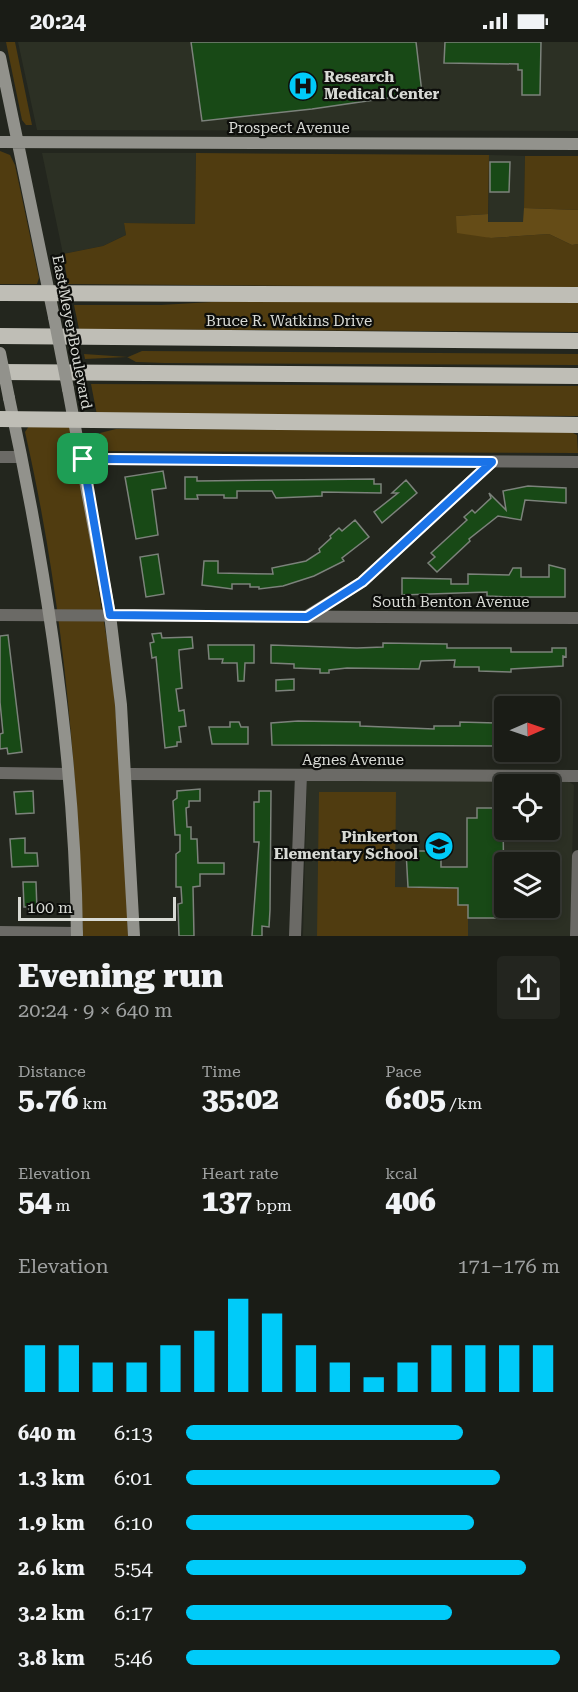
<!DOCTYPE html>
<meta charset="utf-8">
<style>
body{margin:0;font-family:"Roboto Serif",serif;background:#23251f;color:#f1f3f6;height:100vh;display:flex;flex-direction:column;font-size:22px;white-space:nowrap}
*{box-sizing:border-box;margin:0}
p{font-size:20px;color:#9fa1a1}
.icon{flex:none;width:33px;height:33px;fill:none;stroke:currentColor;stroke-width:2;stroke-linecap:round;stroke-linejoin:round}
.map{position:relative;height:894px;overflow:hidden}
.details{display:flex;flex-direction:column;background:#1a1c16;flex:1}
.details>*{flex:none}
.needle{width:39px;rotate:88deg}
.controls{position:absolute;left:494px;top:654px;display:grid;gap:12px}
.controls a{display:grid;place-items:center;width:66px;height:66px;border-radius:6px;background:#1a1c16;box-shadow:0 3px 9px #0003,0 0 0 2px #383a35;font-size:30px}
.scale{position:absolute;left:18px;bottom:15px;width:158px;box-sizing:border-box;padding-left:6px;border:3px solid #d8dad5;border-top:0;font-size:16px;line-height:21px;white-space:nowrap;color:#d8dad5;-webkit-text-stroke:4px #0d0e0b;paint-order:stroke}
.pin{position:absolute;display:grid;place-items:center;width:51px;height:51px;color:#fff;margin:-26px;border-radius:12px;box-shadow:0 3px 9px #0006}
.round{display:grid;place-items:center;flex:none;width:63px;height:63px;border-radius:6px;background:#23251f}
.overview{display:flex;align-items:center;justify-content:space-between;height:102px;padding:0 18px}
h1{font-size:33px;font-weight:800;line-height:45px}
.figures{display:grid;grid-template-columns:repeat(3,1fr);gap:9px;height:102px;padding:6px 18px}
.figures div{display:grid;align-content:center}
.figures b{font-size:30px;font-weight:800}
.figures small{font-size:16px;font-weight:400}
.figures p{font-size:16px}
.chart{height:168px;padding:12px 18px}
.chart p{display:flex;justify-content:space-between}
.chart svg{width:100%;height:108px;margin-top:6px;stroke:#00cbf9;stroke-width:6}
ul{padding:0 18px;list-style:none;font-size:20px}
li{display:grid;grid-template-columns:96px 72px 1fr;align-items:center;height:45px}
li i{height:15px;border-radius:8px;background:#00cbf9}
.status{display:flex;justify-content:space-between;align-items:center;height:42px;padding:0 30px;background:#1a1c16;direction:ltr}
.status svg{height:16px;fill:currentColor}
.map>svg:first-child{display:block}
.built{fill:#2c3024;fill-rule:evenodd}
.green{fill:#503c10}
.forest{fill:#654c17}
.building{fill:#184916;stroke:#7c827b;stroke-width:1.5}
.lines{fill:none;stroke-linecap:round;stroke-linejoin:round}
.minor{stroke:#6b6a66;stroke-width:12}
.secondary{stroke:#92928c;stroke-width:12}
.trunk{stroke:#bfbeb6;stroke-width:16}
.secondary-bridge{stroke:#92928c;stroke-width:12}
.route-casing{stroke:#fff;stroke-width:12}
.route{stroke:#1a73e8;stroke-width:8}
.labels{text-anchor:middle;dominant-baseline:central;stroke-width:4.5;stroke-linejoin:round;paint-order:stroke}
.poi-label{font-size:15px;font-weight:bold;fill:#d8dad5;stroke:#0d0e0b;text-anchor:start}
.street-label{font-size:15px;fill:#d8dad5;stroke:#0d0e0b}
</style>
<div class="status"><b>20:24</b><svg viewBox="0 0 49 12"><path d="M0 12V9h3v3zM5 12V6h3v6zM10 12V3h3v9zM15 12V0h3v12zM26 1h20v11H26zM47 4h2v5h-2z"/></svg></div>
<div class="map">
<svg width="578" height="894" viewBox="0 0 578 894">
<rect width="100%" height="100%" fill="#23261e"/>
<path class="built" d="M18 0H578V89L37 88Z
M42 111H196L195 182 124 181 126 193 103 204 63 212Z
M489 113 525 114 524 180H488Z
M307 739H568L574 743 570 894H303ZM504 742H549V788H504ZM504 820H549V866H504Z"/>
<path class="green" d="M6 0H15L32 83H26L22 78Z
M0 109 10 113 15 123 39 236 37 242H0Z
M196 111 489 113 488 172 456 174 467 190 491 196 549 192 572 203 578 202V246L68 242 63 212 103 204 126 193 124 181 195 182Z
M525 114H578V168L524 166Z
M228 259 578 260V290L79 287 74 263H161Z
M142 309 578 312V323L164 321 136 320 127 315 85 317 84 312 128 315Z
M91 342 578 344V374L97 373Z
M29 384H71L112 628 122 743 128 894H83C77 725 63 556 25 390Z
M116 387 567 388 577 393 578 411 103 409 100 391Z
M319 750H396L395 845 458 846 468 863V894H317Z"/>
<path class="forest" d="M524 166 578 168V202L572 203 549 192 491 196 457 191 456 174 488 172V180H523Z"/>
<path class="building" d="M191 0H416L422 51 312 67 202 79Z
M445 0H541L540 53H522V28H518V22L444 21Z
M490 120H510L509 150H490Z
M163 429 166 446 152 448 158 493 136 497 125 435Z
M185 435H197V439L374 437V442H381V451L322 450V454L276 456 272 449H237V456H224V453H197L198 457H185Z
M406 438 417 451 382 481 374 470 398 451H392Z
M528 444 566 446V461L525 458 521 478 498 474 469 497 470 499 437 530 428 521 435 515 431 511 467 478 464 475 472 468 475 471 491 456 489 451 506 468 503 449Z
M355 478 369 495 342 516 344 519 314 534 283 544 259 547V545H250V542H232V547L202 543 204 519H218V531L273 532 272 526 306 519 320 510 319 507 331 496 330 494 339 486 342 489Z
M158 512 164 552 146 555 140 515Z
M549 523 565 527V555H509L487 554V550L402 553V536L451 537V542H468V532L509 533 513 526H521V535H549Z
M161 591 162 596 192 595 193 606 179 608V612L182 646 176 647 179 669 184 668 186 684 179 685 181 700H177V704L165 706 156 615 152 616 150 601 154 600 152 592Z
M8 593 22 710 8 712 7 706 0 707V692L3 691 0 660V594Z
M383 601 447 602V606H511V610H552V606H566V615L563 614V624L511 627V630L479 629V625H454L455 618 421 619 419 627 347 626 329 628V631H320V627L294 626V622L271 621V603L357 606 383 605Z
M208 603H254V621H245L244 639H238L237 621H222L223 617H209Z
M294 637V648L276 649V638Z
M298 679 360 680V684L434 687V684H460V680L496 681V696L504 697V704L272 703 271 681Z
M230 680H239L241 685H248V702H212L209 685H230Z
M549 682H560V705H549Z
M200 747V759H189V765L186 766 187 785H191V797H197L198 821H224V832H200V844L193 845 194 894H179L178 862 182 861 181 845H176V812L180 809V793H175L173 759 177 756V749Z
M33 749 34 771 16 772 14 750Z
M259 749H271L270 868 269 885 262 884V894H252L259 800H254V760H259Z
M477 766H494V771H503L504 869H501V876H468V863H458V846L408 845 406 809H441V825H467V776H477Z
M25 796V811H37L38 824 12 825 10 797Z
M23 840H36L37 869H29V865H24Z"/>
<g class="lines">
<path class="minor" d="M0 415H21
M83 417 578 420
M0 573 578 576
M307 574 362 540 492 420
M0 731 68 732
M127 732 578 734
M0 890 77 891
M295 894 301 733
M576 894 578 814"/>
<path class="secondary" d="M0 15 54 275
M0 100 578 102
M68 347 110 573 121 663 134 894
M9 356C47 531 75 714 77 894"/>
<path class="trunk" d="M0 251 578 253
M0 294 578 299
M0 330 578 334
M0 377 578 383"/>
<path class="secondary-bridge" d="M54 275 68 347
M0 311 9 356"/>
</g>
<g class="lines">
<g class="route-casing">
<path id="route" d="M83 417H104L492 420 362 540 307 575 110 573Z"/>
</g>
<use href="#route" class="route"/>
</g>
<defs>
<g id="hospital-disc" transform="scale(1.5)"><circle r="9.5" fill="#00cbf9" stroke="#0d0e0b"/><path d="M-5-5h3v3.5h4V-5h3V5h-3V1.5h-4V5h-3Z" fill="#111"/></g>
<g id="school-disc" transform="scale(1.5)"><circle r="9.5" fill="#00cbf9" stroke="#0d0e0b"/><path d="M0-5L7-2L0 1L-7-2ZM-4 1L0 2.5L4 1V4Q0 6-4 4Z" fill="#111"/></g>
</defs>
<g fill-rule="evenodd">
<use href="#hospital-disc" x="303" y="44"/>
<use href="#school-disc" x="439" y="804"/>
</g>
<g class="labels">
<g class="poi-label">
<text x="324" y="35">Research<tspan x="324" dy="17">Medical Center</tspan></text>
<text x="418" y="795" text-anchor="end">Pinkerton<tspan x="418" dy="17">Elementary School</tspan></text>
</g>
<g class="street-label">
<text x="289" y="86">Prospect Avenue</text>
<text x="289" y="279">Bruce R. Watkins Drive</text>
<text transform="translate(72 290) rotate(79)">East Meyer Boulevard</text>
<text x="451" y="560">South Benton Avenue</text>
<text x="353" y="718">Agnes Avenue</text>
</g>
</g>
</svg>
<div class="controls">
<a><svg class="needle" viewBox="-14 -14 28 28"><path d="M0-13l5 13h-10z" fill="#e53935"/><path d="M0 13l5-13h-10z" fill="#9fa1a1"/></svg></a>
<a><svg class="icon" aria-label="locate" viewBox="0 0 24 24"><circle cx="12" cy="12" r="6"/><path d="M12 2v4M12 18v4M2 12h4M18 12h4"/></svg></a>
<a><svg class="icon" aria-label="layers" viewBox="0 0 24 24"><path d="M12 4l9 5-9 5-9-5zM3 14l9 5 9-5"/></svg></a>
</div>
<div class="scale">100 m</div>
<div class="pin" style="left:83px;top:417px;background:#1e9e55"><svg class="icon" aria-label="arrive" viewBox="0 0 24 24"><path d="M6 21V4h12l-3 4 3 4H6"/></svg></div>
</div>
<section class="details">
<div class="overview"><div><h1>Evening run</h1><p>20:24 · 9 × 640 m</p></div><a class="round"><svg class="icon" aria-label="share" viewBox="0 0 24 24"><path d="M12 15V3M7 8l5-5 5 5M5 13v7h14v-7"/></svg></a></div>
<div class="figures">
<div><p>Distance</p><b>5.76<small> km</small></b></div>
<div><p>Time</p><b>35:02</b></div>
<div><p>Pace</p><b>6:05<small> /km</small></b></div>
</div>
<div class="figures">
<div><p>Elevation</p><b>54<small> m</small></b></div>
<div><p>Heart rate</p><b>137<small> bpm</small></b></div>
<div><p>kcal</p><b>406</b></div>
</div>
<div class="chart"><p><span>Elevation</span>171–176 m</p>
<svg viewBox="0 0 160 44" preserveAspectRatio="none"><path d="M5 44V25M15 44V25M25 44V32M35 44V32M45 44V25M55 44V19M65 44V6M75 44V12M85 44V25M95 44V32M105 44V38M115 44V32M125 44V25M135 44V25M145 44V25M155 44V25"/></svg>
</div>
<ul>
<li><b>640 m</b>6:13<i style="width:74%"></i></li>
<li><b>1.3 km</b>6:01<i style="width:84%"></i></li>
<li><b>1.9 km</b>6:10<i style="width:77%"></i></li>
<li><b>2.6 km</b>5:54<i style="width:91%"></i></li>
<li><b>3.2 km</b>6:17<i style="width:71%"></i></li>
<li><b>3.8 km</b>5:46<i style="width:100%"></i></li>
</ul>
</section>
